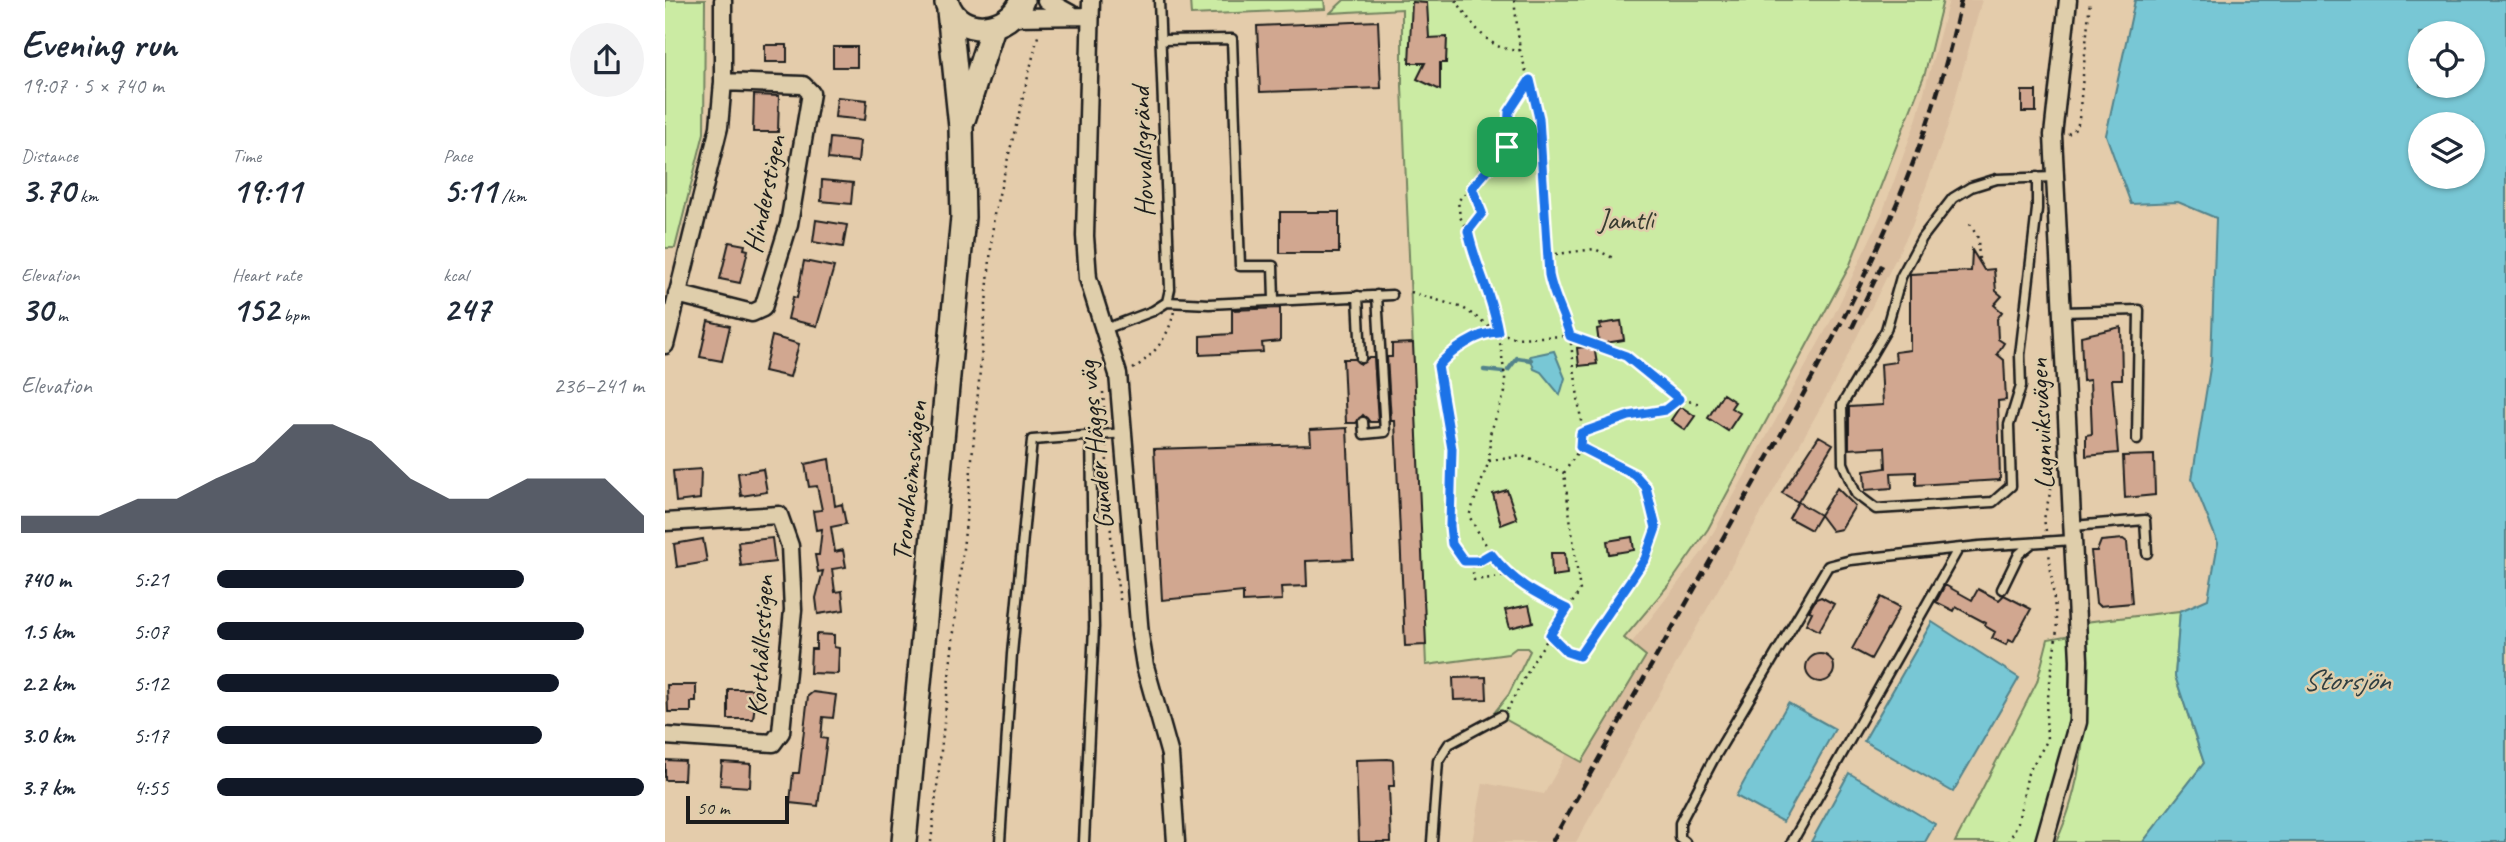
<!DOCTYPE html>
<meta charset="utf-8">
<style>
body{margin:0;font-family:Caveat,sans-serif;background:#f2f2f3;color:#1f2937;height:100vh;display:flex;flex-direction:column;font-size:26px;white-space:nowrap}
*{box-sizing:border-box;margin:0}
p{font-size:23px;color:#747a83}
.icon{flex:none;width:38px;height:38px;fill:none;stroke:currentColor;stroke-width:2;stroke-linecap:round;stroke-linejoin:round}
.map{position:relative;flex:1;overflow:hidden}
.panel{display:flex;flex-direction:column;background:#fff;width:665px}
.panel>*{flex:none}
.controls{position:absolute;left:1743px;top:21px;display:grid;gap:14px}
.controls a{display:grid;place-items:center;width:77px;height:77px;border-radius:50%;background:#fff;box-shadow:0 2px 5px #0004;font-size:35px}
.scale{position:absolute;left:21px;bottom:18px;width:103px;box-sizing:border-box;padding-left:7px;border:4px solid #1c1c1c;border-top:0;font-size:19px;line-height:24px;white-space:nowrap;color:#1c1c1c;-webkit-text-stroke:5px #dfceab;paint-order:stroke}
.pin{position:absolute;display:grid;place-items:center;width:60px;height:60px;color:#fff;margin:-30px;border-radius:14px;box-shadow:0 4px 10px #0006}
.round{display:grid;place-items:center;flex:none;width:74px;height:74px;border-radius:37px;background:#f2f2f3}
.overview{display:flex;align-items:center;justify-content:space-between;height:119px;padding:0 21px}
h1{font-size:38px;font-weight:700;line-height:52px}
.stats{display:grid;grid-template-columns:repeat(3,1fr);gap:10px;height:119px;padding:7px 21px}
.stats div{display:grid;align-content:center}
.stats b{font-size:35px;font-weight:700}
.stats small{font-size:19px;font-weight:400}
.stats p{font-size:19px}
.chart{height:196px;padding:14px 21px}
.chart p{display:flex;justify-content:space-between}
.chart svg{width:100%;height:126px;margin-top:7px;fill:#111827;opacity:.7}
ul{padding:0 21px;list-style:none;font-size:23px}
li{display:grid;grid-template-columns:112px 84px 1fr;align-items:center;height:52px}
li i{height:18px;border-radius:9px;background:#111827}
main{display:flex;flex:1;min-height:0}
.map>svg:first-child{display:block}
.built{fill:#dabea0}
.green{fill:#cbeba3;stroke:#748460;stroke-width:2}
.water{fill:#78c7d5;stroke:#53838b;stroke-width:2;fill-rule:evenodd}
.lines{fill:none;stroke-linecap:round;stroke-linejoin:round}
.stream{stroke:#53838b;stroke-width:4.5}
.building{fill:#d1a790;stroke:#1c1c1c;stroke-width:2}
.service-casing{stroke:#1c1c1c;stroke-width:13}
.minor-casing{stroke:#1c1c1c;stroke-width:21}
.secondary-casing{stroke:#1c1c1c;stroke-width:28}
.path{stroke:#1c1c1c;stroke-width:2.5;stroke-dasharray:2 5;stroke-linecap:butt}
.service{stroke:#dfceab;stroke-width:8}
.minor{stroke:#dfceab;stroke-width:16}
.secondary{stroke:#dfceab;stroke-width:23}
.rail{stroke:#1c1c1c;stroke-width:4.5;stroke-dasharray:10 5;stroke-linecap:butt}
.route-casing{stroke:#fff;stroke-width:14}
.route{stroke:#1a73e8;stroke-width:9}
.labels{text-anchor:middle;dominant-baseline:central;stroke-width:5;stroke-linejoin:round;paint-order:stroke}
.street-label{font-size:28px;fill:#1c1c1c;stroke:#dfceab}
.park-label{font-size:28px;fill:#363b30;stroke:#dfceab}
.water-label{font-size:30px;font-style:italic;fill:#2e3e41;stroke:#dfceab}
</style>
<main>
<section class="panel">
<div class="overview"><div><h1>Evening run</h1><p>19:07 · 5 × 740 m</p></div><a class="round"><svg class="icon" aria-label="share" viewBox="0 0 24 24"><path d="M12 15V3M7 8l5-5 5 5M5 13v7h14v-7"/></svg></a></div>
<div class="stats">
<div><p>Distance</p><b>3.70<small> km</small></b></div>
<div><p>Time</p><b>19:11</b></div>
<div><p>Pace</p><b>5:11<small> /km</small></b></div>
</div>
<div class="stats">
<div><p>Elevation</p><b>30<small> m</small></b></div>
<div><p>Heart rate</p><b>152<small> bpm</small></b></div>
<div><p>kcal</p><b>247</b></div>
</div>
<div class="chart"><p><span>Elevation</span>236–241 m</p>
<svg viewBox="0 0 160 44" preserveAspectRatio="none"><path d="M0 44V38L10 38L20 38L30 32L40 32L50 25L60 19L70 6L80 6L90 12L100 25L110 32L120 32L130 25L140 25L150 25L160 38V44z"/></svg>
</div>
<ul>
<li><b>740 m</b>5:21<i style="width:72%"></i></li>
<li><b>1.5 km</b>5:07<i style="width:86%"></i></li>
<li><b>2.2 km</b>5:12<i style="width:80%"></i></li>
<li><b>3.0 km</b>5:17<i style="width:76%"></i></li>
<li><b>3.7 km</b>4:55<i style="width:100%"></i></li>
</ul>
</section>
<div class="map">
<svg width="1841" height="842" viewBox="0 0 1841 842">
<rect width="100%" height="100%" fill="#e4ccab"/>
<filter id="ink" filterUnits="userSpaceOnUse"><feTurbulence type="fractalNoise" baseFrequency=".0143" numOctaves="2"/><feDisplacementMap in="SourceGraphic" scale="14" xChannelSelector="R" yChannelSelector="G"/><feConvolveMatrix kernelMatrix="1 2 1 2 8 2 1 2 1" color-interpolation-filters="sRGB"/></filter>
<g filter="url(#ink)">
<path class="built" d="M1284 0H1317L1282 128 1247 226 1168 385 911 842H807L818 783 879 794 961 650 1038 551 1168 317 1217 214 1252 118Z"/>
<path class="green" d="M0 0H40L39 133 10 248H0Z
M525 0H659L660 9 526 15Z
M679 0H1278L1260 73 1184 267 1043 529 1006 582 959 638 981 656 917 762 829 713 844 694 865 651 862 648H851L843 654 761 665 737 86V9L665 13Z
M1515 611 1510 676 1539 763 1478 842H1391C1423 776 1423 694 1420 622Z
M1406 635 1404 717 1386 798 1370 842H1290L1372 682 1383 639Z"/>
<path class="water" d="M1470 0H1841V842H1478L1539 763 1510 676 1515 611 1543 599 1553 543 1527 479 1546 362 1551 218 1513 202 1466 204 1441 135ZM1808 33V86H1755V33ZM1808 124V177H1755V124Z
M889 351 900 378 895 395 876 372 869 369 865 356Z
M1267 622 1354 678 1288 792 1199 741Z
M1123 703 1170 729 1118 822 1071 796Z
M1184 773 1270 824 1260 842H1146Z"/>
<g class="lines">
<path class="stream" d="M819 370 838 372
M843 370 852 358 866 360"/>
</g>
<path class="building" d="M747 2 762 3 764 38 782 37 781 63H775V90L752 79 760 63H744Z
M713 21 716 88 595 92 592 26Z
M100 45H122V62H100Z
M168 47H192V67H168Z
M1357 91H1371V112H1357Z
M89 95 114 96 113 132H88Z
M172 97 202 100 200 120 170 117Z
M165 138 195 141 193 162 163 159Z
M157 180 188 183 186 204 156 201Z
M615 212H674V253H615Z
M151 220 182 225 178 247 148 242Z
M64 242 80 245 79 249 83 250 75 283 55 279Z
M1307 250 1319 270 1329 269 1331 291 1337 296 1329 305 1337 312 1332 319 1333 339 1339 343 1332 354 1339 360 1341 400 1333 401 1335 480 1251 485V472L1226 473 1227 488 1200 490 1199 471 1221 468 1220 447 1184 449V407L1218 405 1216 364 1231 362 1230 352 1245 350V274L1306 271Z
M139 261 169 267 152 326 123 319 128 297 132 298Z
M615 308V341L597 343 598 352 535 355V336L567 334V310Z
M43 321 65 326 57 361 35 357Z
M956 321 959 340 934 344 932 329 936 328 935 324Z
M1456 327 1457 379H1447L1453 453 1421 456V435L1427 434 1425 380 1418 381 1416 336Z
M107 336 134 344 125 377 99 371Z
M748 343 761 645 740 646 730 421H726L722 357H727V344Z
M929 346 932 364 914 366 912 348Z
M703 358H709L713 422H705L698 415 691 423H681L678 359H689L696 364Z
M1058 394 1070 402 1066 408 1075 413 1063 431 1043 418Z
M1014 408H1018L1030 416 1020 430 1006 420Z
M682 428 688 559 641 561 642 586 616 587 617 600 578 602V592L497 600 489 449 646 444 645 430Z
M1154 436 1168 444 1133 502 1117 493Z
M1489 455 1490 495 1460 498 1458 456Z
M164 459 170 506 177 504 181 524 166 527 170 552 178 550 181 567 167 569 170 592 177 591 179 610 153 614 151 598 158 571 153 572 150 555H154L157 529 151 530 148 511 157 510 152 486 144 487 140 464Z
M36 469 35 499 11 502 8 471Z
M98 469 102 492 76 496 73 473Z
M1172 488 1190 506 1176 529 1167 531 1155 515Z
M842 490 852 519 836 525 828 494Z
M1133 502 1155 515 1146 530 1124 518Z
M967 537 969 550 944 554 942 541Z
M107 538 110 562 76 566 73 542Z
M38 539 42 562 12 567 9 544Z
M1458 539 1462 542 1467 603 1434 606 1431 603 1426 551H1432L1436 541Z
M886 553H900L902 574 887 576Z
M1280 585 1307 600 1313 589 1334 600 1339 595 1366 609 1348 642 1344 640 1341 645 1327 638 1330 632 1320 626 1321 623 1291 607 1289 611 1271 602Z
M1156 597 1169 604 1154 631 1141 624 1147 612 1144 611 1151 599Z
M1216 597 1235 607 1206 659 1187 649Z
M864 605 868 622 845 628 840 610Z
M151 634 169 635V647L174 648 173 674 145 673 146 649H151Z
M1141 668a14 14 0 1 1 28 0a14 14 0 1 1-28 0Z
M821 677 822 699 789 700 788 678Z
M2 685H31V702H26V712H3Z
M63 689H92L88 719H63Z
M148 692 171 695 168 718 158 717 156 738 162 739 153 806 125 803 128 773H134L143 696Z
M723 759 728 760 729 786H724L726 842H694L691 760Z
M0 760 20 761 19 780H0Z
M57 762 86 764 85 787 55 785Z"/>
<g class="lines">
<g class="service-casing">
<path id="service" d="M496 40 567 39 575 266H608L609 300
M1372 177V209L1355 355 1356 386 1344 425 1346 486 1328 502 1211 509 1191 494 1178 463 1177 405 1221 330 1236 277 1257 238 1288 198 1306 187 1332 179 1390 177
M693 296 696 358
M502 302 544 304 727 295
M1397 312 1474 310 1472 440
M440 329 488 311 502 302 505 289 494 0
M698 422 699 434 720 432 712 295
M1408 526 1480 520 1482 553
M1337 589 1354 554 1366 544
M335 842 347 654 367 440 460 433
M419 842 429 627 426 435
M767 842 773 761 784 744 836 716
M1020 842 1015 838V823L1048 760 1163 566 1186 560 1314 546 1408 540
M1127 842 1292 551"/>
</g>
<g class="minor-casing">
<path id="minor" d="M381 0 406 14
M426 0 420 236 423 278 453 374 475 635 480 666 505 755 511 842
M347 17 424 16
M12 294 87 313 98 308 124 224 146 93 138 85 58 82
M0 345 54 127 58 82V0
M0 522 114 515 125 546 128 610 116 732 108 743 0 736
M1379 842 1413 722 1414 660 1388 135 1403 0"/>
</g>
<g class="secondary-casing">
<path id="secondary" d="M282 3C294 39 346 32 357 0
M298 120 328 27
M239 842 298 217 296 127 284 11"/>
</g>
<path class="path" d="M791 0C806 23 825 53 855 50
M864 82 844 112 842 147 793 201 795 217 803 231 818 283 829 302 840 377V392L825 434 824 461 804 516C836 572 844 582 902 609
M1403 134 1412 128 1414 119 1425 0
M1305 224 1313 238 1314 261
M803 231 817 213 806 188
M884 255 930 249 948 258
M746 292 798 308 833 332 850 338 905 336 943 349 961 356 1014 399 1036 404
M468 369C489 355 504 337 509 311
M438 392 440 424
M916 433 964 416 1000 410 1014 399
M441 445 447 552 456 605
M824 461 857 456 899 473
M1381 531 1379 519 1389 476
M825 555 807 565 809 580 843 576
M814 561H799L787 544 785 526 787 449 773 366 797 346 830 332
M886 636 902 652 914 656 980 559 991 528 981 487 970 476 915 448
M842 710 872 655 915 591 899 473 915 448 916 421 905 336 898 311 888 294 884 275 874 118 855 50 849 0
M266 842 303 503 329 215 374 32
M1344 842 1353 822 1363 773 1382 741 1381 712 1392 629 1384 552"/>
<use href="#service" class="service"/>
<use href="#minor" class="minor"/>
<use href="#secondary" class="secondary"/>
<path class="rail" d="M1187 328 1217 265
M887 842C953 724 1020 606 1086 488 1174 332 1260 177 1296 0"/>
</g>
</g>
<g class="lines" filter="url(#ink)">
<g class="route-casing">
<path id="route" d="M865 80 874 118 884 275C888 296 899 314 905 336L961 356 1014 399 1000 410 964 416 916 433 915 447 970 475 981 487 991 528 980 559 914 656 902 652 885 635 902 609C871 594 847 582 826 554L814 561H799L787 544 785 526 787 449 773 366C786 351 813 332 833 332 828 297 810 266 803 231L817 213 807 188 842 147 844 112Z"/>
</g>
<use href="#route" class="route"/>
</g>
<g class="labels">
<g class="street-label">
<text transform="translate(477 152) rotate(-92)">Hovvallsgränd</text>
<text transform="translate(99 194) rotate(-78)">Hinderstigen</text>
<text transform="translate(1376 424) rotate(-93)">Lugnviksvägen</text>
<text transform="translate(430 445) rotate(-96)">Gunder Häggs väg</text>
<text transform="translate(244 481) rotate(-84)">Trondheimsvägen</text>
<text transform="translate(95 646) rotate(-87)">Korthållsstigen</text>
</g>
<g class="park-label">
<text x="961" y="219">Jamtli</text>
</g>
<g class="water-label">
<text x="1681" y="680">Storsjön</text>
</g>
</g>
</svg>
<div class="controls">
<a><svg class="icon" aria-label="locate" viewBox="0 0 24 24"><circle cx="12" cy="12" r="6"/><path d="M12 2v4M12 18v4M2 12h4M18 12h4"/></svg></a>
<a><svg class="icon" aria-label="layers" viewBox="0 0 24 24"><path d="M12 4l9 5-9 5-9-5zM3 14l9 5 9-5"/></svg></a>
</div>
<div class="scale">50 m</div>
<div class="pin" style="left:842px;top:147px;background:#1e9e55"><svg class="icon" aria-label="arrive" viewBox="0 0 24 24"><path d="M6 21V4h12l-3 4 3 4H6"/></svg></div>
</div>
</main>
